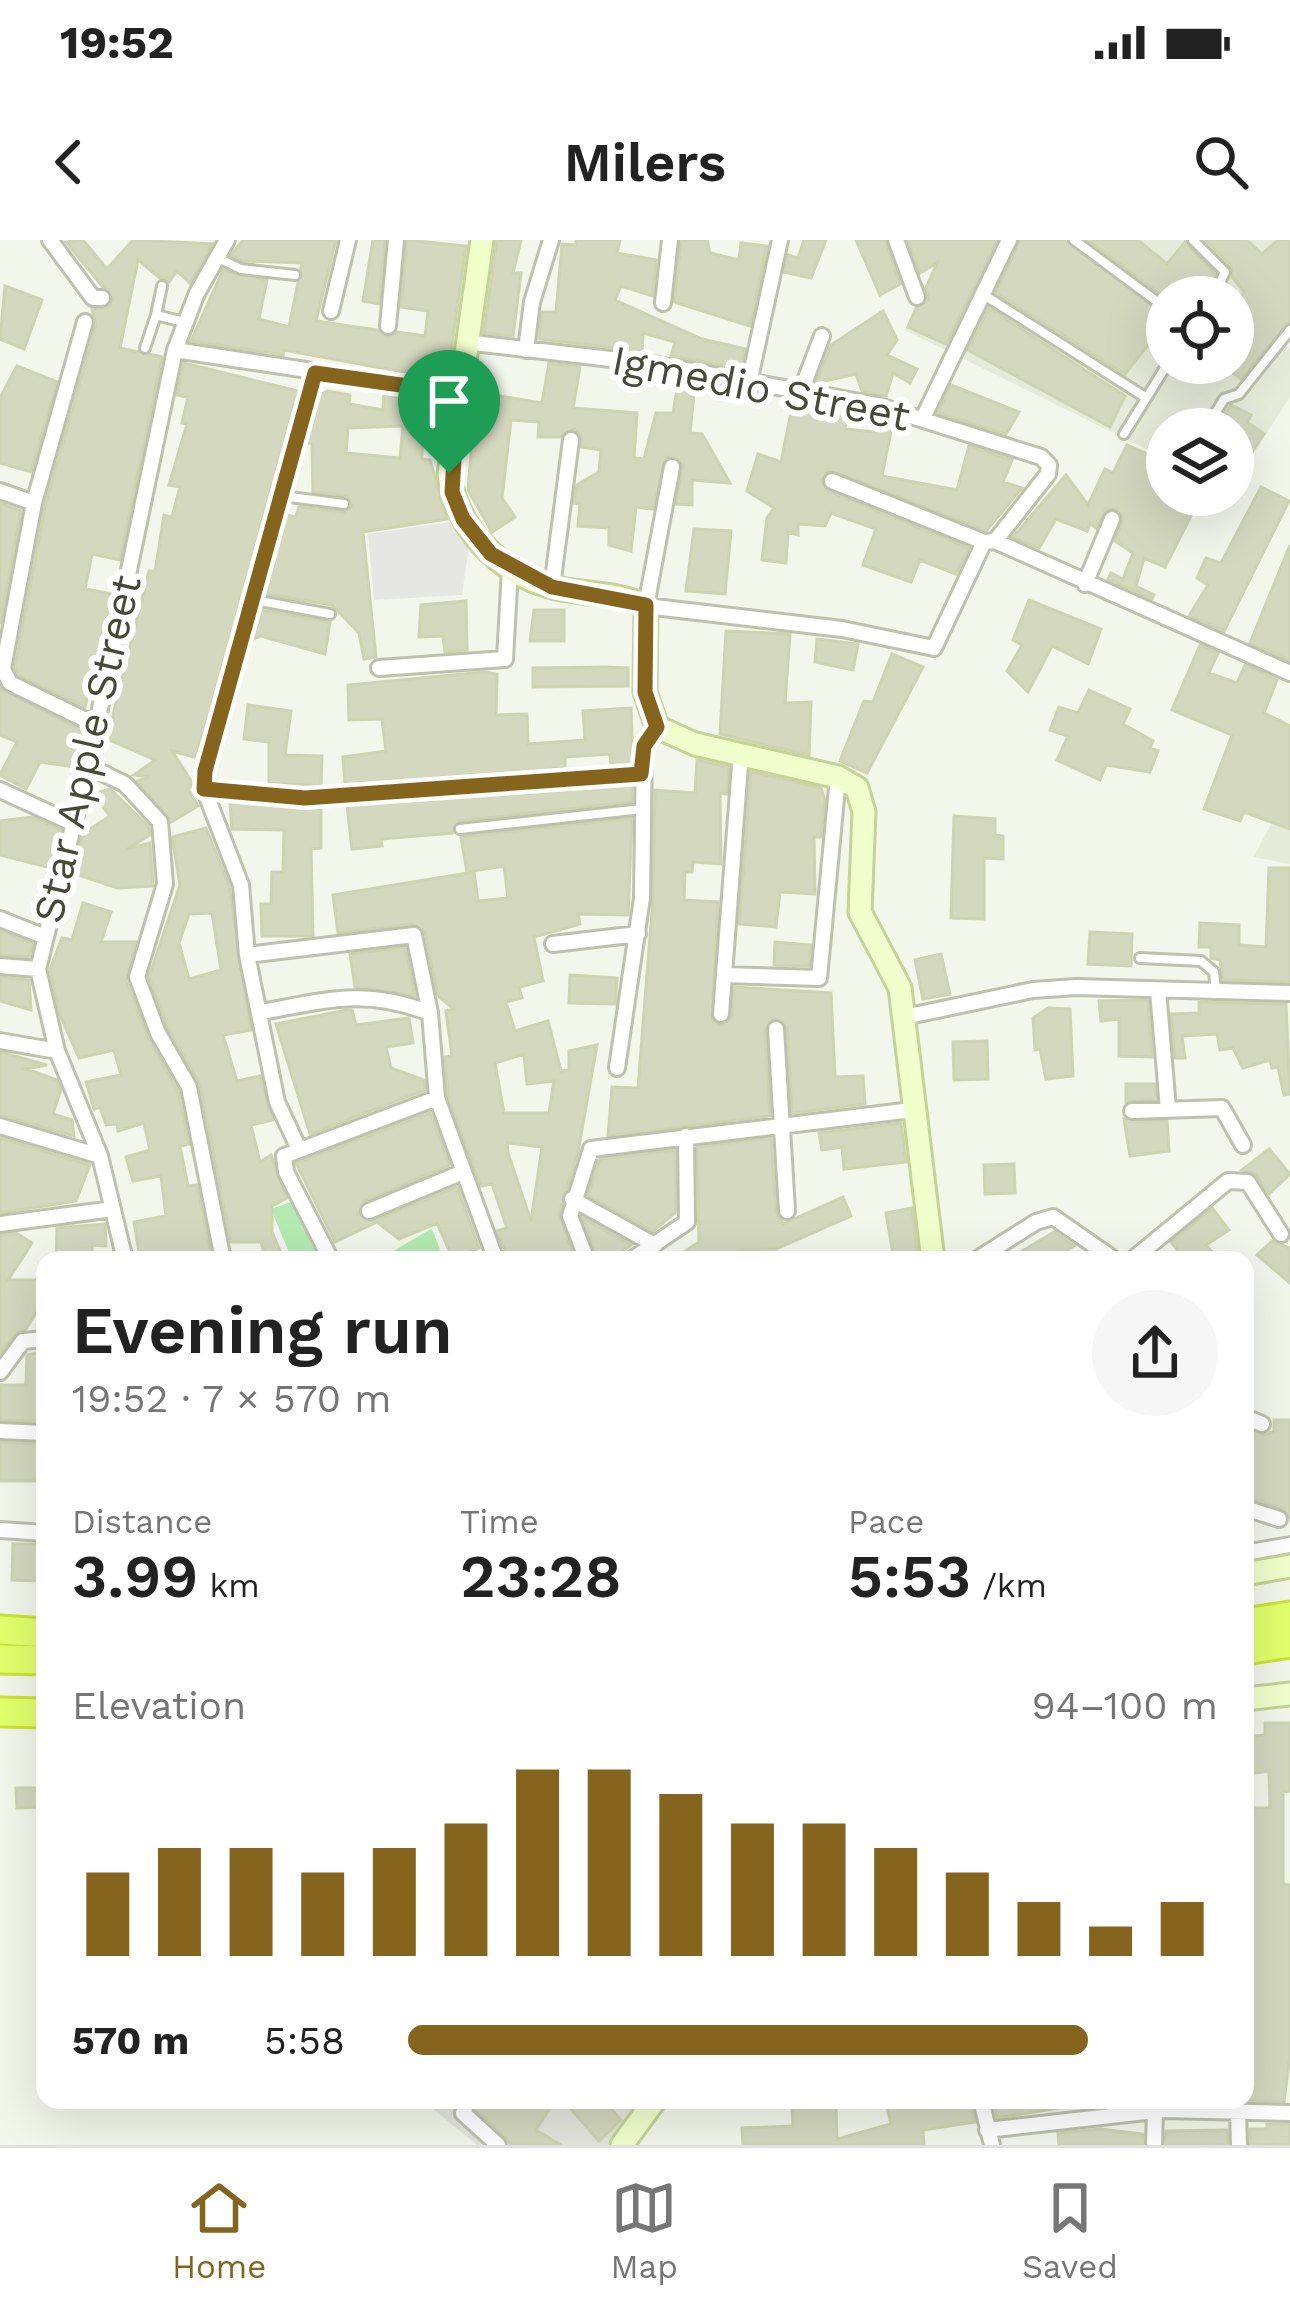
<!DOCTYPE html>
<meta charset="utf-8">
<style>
body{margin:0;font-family:"Work Sans",sans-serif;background:#f6f6f6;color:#222;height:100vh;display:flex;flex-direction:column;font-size:45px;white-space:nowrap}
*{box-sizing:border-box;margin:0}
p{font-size:39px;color:#767676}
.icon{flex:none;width:66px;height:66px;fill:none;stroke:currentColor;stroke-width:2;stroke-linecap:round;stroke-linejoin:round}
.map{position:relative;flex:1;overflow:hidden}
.drawer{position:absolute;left:36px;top:1011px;width:1218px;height:858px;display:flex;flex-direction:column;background:#fff;border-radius:24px;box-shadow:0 12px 48px #0002}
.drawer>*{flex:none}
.tools{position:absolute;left:1146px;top:36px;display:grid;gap:24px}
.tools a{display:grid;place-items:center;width:108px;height:108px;border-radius:50%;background:#fff;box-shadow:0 12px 48px #0002;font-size:60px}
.pin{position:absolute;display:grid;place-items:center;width:102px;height:102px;color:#fff;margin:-123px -51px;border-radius:50% 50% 50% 0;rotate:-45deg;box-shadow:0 0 12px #0007}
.pin .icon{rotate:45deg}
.round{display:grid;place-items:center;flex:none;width:126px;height:126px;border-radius:63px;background:#f6f6f6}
.headline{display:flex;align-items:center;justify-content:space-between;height:204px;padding:0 36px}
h1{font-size:66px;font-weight:600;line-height:90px}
.metrics{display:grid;grid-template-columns:repeat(3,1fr);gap:18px;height:204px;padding:12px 36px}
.metrics div{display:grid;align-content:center}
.metrics b{font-size:60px;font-weight:600}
.metrics small{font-size:33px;font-weight:400}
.metrics p{font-size:33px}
.chart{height:336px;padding:24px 36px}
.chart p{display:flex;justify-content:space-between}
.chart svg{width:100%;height:216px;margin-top:12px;stroke:#85651e;stroke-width:6}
ul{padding:0 36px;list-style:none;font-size:39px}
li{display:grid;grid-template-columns:192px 144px 1fr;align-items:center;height:90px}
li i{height:30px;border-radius:15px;background:#85651e}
.status{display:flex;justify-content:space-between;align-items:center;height:84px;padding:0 60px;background:#fff;direction:ltr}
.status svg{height:33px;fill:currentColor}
header{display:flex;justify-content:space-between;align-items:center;height:156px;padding:0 36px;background:#fff;font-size:54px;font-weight:600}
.menu{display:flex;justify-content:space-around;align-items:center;height:168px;border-top:3px solid #e0e0e0;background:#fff;font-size:33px;color:#767676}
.menu a{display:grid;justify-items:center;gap:6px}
.menu .on{color:#85651e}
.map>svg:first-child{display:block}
.residential{fill:#e6ead8;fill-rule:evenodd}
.industrial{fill:#e4e5db}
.green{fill:#b3ebb2}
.parking{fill:#e6e7e2}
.building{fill:#d4d8bf;stroke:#ced3b2;stroke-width:3;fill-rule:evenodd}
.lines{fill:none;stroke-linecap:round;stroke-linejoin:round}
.lane-casing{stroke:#bec2ac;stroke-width:14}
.street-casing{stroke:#bec2ac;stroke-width:20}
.secondary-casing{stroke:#c3d496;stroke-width:27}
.highway-casing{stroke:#c8e435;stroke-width:33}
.lane{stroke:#fff;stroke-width:8}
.street{stroke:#fff;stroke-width:14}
.secondary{stroke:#f0ffcb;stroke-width:21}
.highway{stroke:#e2ff6c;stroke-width:27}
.route-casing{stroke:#fff;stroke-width:24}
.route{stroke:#85651e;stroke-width:15}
.labels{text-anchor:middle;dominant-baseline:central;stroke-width:12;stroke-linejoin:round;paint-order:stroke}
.street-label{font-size:42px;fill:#484a38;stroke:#fff}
</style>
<div class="status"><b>19:52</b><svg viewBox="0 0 49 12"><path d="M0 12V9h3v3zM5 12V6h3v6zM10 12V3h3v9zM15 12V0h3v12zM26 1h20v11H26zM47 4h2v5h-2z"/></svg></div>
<header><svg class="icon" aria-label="back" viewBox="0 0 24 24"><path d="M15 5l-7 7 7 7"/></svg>Milers<svg class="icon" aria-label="search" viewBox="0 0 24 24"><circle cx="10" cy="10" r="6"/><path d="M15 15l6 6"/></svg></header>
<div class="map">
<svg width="1290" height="1905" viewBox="0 0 1290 1905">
<rect width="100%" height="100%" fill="#f3f6ea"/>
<path class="residential" d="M951 0H1290V87L1277 97 1290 109V157L1233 245V189H1167V233L1151 225 1156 214 905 90ZM1167 57H1233V123H1167Z
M1290 551V624L1253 617Z"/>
<path class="industrial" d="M422 1860H637L615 1905H477Z"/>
<path class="green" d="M307 956 330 1020H292L271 969Z
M432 989 444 1020H378L431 989Z"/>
<path class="parking" d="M450 282 469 306 462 355 374 360 368 294Z"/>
<path class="building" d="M83 0 107 29 133 0 212 4 190 43 177 31 169 42 160 38 138 20 120 108 162 117 120 320 92 314 85 349 112 354 85 467 18 435 15 427 45 266 96 85 92 69 107 68 113 59 66 2Z
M243 0H336L316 81 377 90 388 97 397 92 425 96 428 71 401 67 407 0 466 6 447 140 284 110 283 115 191 101 223 30 267 40 259 79 289 87 302 23 243 21 231 15Z
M373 0H385L379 64 363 61Z
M497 0H521L513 33H521L513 96 484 93Z
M576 0H620L617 13 656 20 653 56 621 46 615 60 702 99 745 109 741 129 671 116 675 102 643 93 642 111 539 99 542 72H556L562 4 576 5Z
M681 0H707L710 13 739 20 741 3 767 6 750 86 674 62Z
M804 0H826L811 38 784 32 788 15 798 18Z
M856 0H885L900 44 880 55Z
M908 0H997L946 104 908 87 916 68 928 60 926 48 937 23 920 33Z
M1020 0H1066L1167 77V115L1149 104 1125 134 996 53Z
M1088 0H1138L1167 24 1185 2 1215 34 1205 57 1167 59Z
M1205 0H1247L1262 14 1278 0H1290V82L1241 139 1233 133V76L1244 52 1232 37 1231 26Z
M5 46 42 60 24 109 0 99Z
M989 68 1125 156 1110 187 968 110Z
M883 71 897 100 887 115 917 129 910 143 893 133 886 156 862 151 856 134 816 143 831 105Z
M184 123 298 151 206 484 194 517 172 511 193 544 188 549 198 566 171 582 137 541 150 537 134 535 155 520 107 499 149 331 155 332 164 275 172 277 180 247 169 245 187 184 182 183 188 157 177 155Z
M549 123 580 127 573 168 637 173 634 218 644 219 656 173H673L677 149 694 154 690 193 702 194 730 243 692 240V265L676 264 683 224 667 217 653 269 636 267 631 311 609 305V288L578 286 580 264 574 263 577 245 599 232 601 210 581 207V195L574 189 560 197H538L539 182 511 180 502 258 515 277 492 292 468 250 476 152 542 163Z
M17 126 57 142 31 232 0 223V158Z
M951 145 1019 172 1006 194 938 173Z
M327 151 350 155 349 164 383 170 384 153 423 159 422 219 430 220 447 279 363 292 376 417 364 419 359 393 332 365 266 354 287 275 296 277 299 267 344 272 352 266 346 256 313 252 312 204 307 203 320 156ZM403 186 400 218 346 213 348 188Z
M793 162 847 173 845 189 874 192 877 179 893 182 882 236 957 250 969 206 1012 220 1003 242 1022 248 986 291 829 230 821 241 828 251 969 308 956 334 920 320 911 342 863 325 876 289 831 273 825 286 798 284V295L788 292 786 323 762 320 767 278 774 268 747 251 758 214 781 222Z
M1231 165 1251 175 1247 182 1264 194 1250 215 1233 204V189H1216Z
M1127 205 1154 217 1146 234 1163 242 1167 255 1196 266 1165 327 1144 318 1136 346 1154 355 1152 359 1108 339 1111 333 1123 339 1133 313 1115 301 1123 279 1117 269H1106L1096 288 1090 283 1087 291 1056 279 1039 308 1013 297 1066 235 1088 265 1105 229 1113 233Z
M1261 247 1289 261 1224 391 1189 376 1208 345 1197 338 1206 318 1221 323Z
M0 263 21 271 0 384Z
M694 289 731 291 725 354 686 351Z
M1290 305V421L1250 403Z
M1029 360 1101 389 1088 424 1052 406 1028 452 1007 431 1022 405 1013 400Z
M466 361 467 410 445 412 443 396 419 397 421 365Z
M261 370 330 382 325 414 261 396 253 399Z
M534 370H564V401H530Z
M726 391 790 394 785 463 811 462 809 515 720 494Z
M817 399 858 404 853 430 815 422Z
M1200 405 1218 413 1209 433 1237 443 1245 425 1277 440 1264 473 1290 486V589L1244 572 1240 581 1204 569 1232 495 1172 470Z
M892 414 923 427 867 533 840 521 864 461 873 462Z
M605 427 628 428V446L533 447V428Z
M484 432 497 434 496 475 527 474 528 504 585 500 583 471 631 468 633 523 611 525 610 514 565 517V528L345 544 343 517 386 511 382 479 349 480 348 445Z
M0 448 84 492 76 527 40 522 26 549 0 535 17 502 0 495Z
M1089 450 1130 469 1123 484 1153 501 1150 508 1158 511 1150 532 1106 525 1100 540 1057 520 1068 496 1050 490 1059 467 1078 473Z
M248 465 291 471 285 515 322 516 321 546 269 543V502L244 499Z
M697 520 729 527 727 554 720 553 721 624 693 622 692 632H685L684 660 718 662 712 780 721 785 731 779 734 747 831 753 835 837 863 836 865 864 792 873 787 787 774 778 765 790 770 876 608 896 612 847 638 848 653 658 655 550 695 553Z
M751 532 821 548 825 560 821 597H814L815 654 780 652 776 687 739 684Z
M632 546V562L459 581 453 593 381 599 382 606 352 609 347 566Z
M110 549 149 587 150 595 127 609 150 603 153 646 117 648 73 633 83 594 110 576 93 554Z
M230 563 321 568V608L311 609 313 696H262L261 664H271L272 632H283L284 590 232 589Z
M954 576 995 579V595L1003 596V619L984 618V679L951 678Z
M32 577 61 590 51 628 0 615V581Z
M632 578 628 675 578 674 580 684 534 697 543 741 519 747 522 758 506 762 515 791 548 781 561 831 569 830V811L597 805 578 912 559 974 575 1020H509L497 991 507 988 492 944 481 946 448 856 445 817 452 816 446 771 454 769 438 756 425 692 413 684 338 693 333 655 474 632 478 661 508 658 504 626 467 632 461 597ZM524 814 527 844 554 841 549 873H504L495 823ZM507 903 542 907 531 981 508 913Z
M206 588 229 645 251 790 223 795 237 841 260 836 273 880 251 885 260 922 271 915 287 958 272 966V992L284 1020H266L261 1002H231L200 844 168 788 149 737 180 645 172 597ZM212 673 221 730 189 739 179 703 189 674Z
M1269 628H1290V742L1223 740 1220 720 1211 718V707H1199L1200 683 1239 685V705L1266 707Z
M83 663 111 672 101 702H136L126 741 148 797 178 851 189 904 180 906 188 946 197 945 212 1020H143L139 1012 134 982 166 976 161 936 133 941 126 917 150 910 144 883 118 891 117 884 106 885 100 867 94 869 86 842 121 835 114 810 79 818 60 775 50 729 62 698 72 700Z
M0 691 33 704 29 717 0 715Z
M1090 692 1132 694 1131 726 1088 724Z
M775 702 811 705 809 726 774 725Z
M405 707 415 756 355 747 350 714Z
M941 714 950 754 923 759 915 720Z
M570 735 617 738 615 764 569 763Z
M0 737 29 740 31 770 0 761Z
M1148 760 1152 817 1119 816V779L1101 781 1099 761Z
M1199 762 1286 764 1290 854 1284 855 1278 827 1272 828 1270 820 1243 828 1233 808 1220 810 1217 794 1182 796 1185 818H1175L1171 774 1199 773Z
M1048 768 1070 769 1073 836 1046 839 1040 809 1035 810 1033 778Z
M347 770H352L356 785 409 778 413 803 386 807 391 828 424 840 425 850 310 894 276 784Z
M987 801 988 839 954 840 953 802Z
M0 812 47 825 26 829 57 840 61 849 53 874 72 880 74 896 0 875Z
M1126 844H1155L1156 859 1126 862Z
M430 873 450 925 365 961 358 974 373 981 457 947 479 1008 453 1019 437 983 399 999 377 982 335 1002 296 923Z
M1124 879 1167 881 1169 911 1130 916Z
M901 883 906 922 844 929 842 907 822 910 819 893Z
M0 898 90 925 76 961 0 973Z
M771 898 776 972 783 984 843 957 851 976 776 1009 738 1010 723 1020H672L699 1002 697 907Z
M1269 909 1290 934 1269 954 1255 933 1242 930Z
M675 910 676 972 653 991 588 955 600 919Z
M1014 924 1015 953 985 954 984 925Z
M912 968 918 1020H894L886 973Z
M1212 968 1229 990 1206 1005 1219 1020H1185L1171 1002Z
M583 978 631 1005 611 1020H598Z
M105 984 106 1006 92 1005V1020H56L57 988Z
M1054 992 1074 1006 1050 1020H1007Z
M16 993 32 1003 8 1040H45V1058L26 1089 15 1094 0 1113V995Z
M1272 1001 1290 1008V1043L1257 1015Z
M45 1111V1182L0 1180V1145H26L27 1115Z
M1274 1180H1290V1277L1282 1268 1245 1257V1189L1265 1195 1274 1191Z
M0 1202 45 1204V1241H0Z
M13 1304H42L41 1341 12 1340Z
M1265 1483H1290V1551L1283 1552V1644L1290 1645V1814L1284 1862 1245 1861 1247 1568H1270L1269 1531 1248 1534 1245 1497 1265 1495Z
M16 1548H45V1567L17 1568Z
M484 1860H555L536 1890 561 1905H512L476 1870Z
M563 1860H603L621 1880 599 1901Z
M885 1860H970L975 1882 923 1890 924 1905H743L742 1888 793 1886 792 1868 836 1867 837 1899 891 1884Z
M993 1860H1058L1059 1868 997 1878Z
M1267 1884H1290V1905H1250V1889H1267Z
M1100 1889 1143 1894V1905H1059L1058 1893Z
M1223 1890H1227L1228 1905H1165L1166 1891Z"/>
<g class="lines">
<g class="lane-casing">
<path id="lane" d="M1074 0 1167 69
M1193 0 1225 32 1213 57
M216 17 241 29 295 35
M984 55 1145 157
M156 75 162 46
M145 108 156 75 184 82
M1206 189 1224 159 1239 154 1290 90
M1124 194 1168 123
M282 256 344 264
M254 360 330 374
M460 589 642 569
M1140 718 1201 721 1214 732 1216 750"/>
</g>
<g class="street-casing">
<path id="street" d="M50 0 93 58H102
M896 0 917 57
M663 63 670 0
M331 71 348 0
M85 82 34 263 3 429 10 443 96 485
M388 86 396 0
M465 102 653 124 876 165 1041 217 1049 225 1048 234 995 301
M175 110 458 153
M526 110 532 62 551 0
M749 143 780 0
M800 154 822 96
M923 178 1009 0
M672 227 646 366 842 389 934 408 984 302
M832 241 984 302 995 301 1290 433
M0 251 34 263
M1085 344 1112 279
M552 347 571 200
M379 428 505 419 510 329
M88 526 125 544 160 582 165 644 137 737 158 793 189 847 223 1020
M204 549 305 558 641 534
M0 550 74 584
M0 679 43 696
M553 704 638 694
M247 715 414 695 430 773 437 858 496 1020
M0 726 38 729
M725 735 819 738 838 537
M1158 750 1168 869
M261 772C328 760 365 748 430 773
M721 774 741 512
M904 777 1033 750 1076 747 1290 753
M776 789 787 971
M0 801 57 811
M617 828 642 658 644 506 657 487
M1132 871 1222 868 1243 905
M0 886 100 916
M298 907 277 862 247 715 241 645 204 549 205 531 315 133
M572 959 655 1005
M369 971 463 932
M0 984 113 969
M125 1020 100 916 57 811 38 729 88 526 175 110 197 53 227 0
M331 1020 286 932 284 916 437 858
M587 1020 570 976 591 909 912 870
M631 1020 687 982 686 896
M976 1020 1036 982 1053 977 1115 1020
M1132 1020 1228 941 1248 942 1281 994
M0 1132 23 1101 45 1099
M1245 1177 1262 1184
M0 1191 45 1193
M1245 1268 1279 1279
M0 1290 45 1293
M1245 1313 1290 1305
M468 1860 463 1873 498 1905
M981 1860 992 1905
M1238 1871 1239 1905
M987 1890 1163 1870 1290 1873
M1154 1905 1155 1870"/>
</g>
<g class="secondary-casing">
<path id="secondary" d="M482 0 449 234C456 288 499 333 552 347 583 355 616 352 646 366L645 452 657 487 695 504 838 537 857 548 864 572 860 672 900 748 933 1020
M1245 1334 1290 1326
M1245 1459 1290 1454
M622 1905 655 1860"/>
</g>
<g class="highway-casing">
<path id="highway" d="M1245 1383 1290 1376
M0 1390 45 1393
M1245 1410 1290 1403
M0 1419 45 1420
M0 1472 45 1473"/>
</g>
<use href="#lane" class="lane"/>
<use href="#street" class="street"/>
<use href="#secondary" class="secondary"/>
<use href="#highway" class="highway"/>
</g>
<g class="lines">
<g class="route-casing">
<path id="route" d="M315 133 458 153 452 252 463 279 491 314 552 347 646 365 645 452 657 487 644 506 641 534 305 558 204 549 205 531Z"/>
</g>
<use href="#route" class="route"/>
</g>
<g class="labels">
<g class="street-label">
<text transform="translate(761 148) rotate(11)">Igmedio Street</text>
<text transform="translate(87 509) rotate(-77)">Star Apple Street</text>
</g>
</g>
</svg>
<div class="tools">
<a><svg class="icon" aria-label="locate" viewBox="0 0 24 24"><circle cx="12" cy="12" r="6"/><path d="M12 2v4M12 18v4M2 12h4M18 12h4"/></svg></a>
<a><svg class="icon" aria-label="layers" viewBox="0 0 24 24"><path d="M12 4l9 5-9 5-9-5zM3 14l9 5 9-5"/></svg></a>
</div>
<div class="pin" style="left:449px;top:233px;background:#1e9e55"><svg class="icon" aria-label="arrive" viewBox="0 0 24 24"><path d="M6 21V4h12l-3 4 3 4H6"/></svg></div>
<section class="drawer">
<div class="headline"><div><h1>Evening run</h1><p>19:52 · 7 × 570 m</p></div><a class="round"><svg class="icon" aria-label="share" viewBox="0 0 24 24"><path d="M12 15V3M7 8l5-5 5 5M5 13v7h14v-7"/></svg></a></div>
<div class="metrics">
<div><p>Distance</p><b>3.99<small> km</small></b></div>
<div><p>Time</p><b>23:28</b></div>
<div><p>Pace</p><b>5:53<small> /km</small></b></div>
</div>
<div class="chart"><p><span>Elevation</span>94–100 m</p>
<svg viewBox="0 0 160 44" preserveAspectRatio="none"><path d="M5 44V27M15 44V22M25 44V22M35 44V27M45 44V22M55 44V17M65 44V6M75 44V6M85 44V11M95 44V17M105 44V17M115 44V22M125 44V27M135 44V33M145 44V38M155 44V33"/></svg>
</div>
<ul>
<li><b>570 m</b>5:58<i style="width:84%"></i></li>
</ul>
</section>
</div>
<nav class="menu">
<a class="on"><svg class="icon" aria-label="home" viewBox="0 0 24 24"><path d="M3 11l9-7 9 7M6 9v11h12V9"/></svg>Home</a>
<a><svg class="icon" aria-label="map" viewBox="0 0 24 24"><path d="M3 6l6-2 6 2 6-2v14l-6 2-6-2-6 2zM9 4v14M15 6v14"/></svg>Map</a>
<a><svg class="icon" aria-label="saved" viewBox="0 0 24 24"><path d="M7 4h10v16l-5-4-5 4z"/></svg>Saved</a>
</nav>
